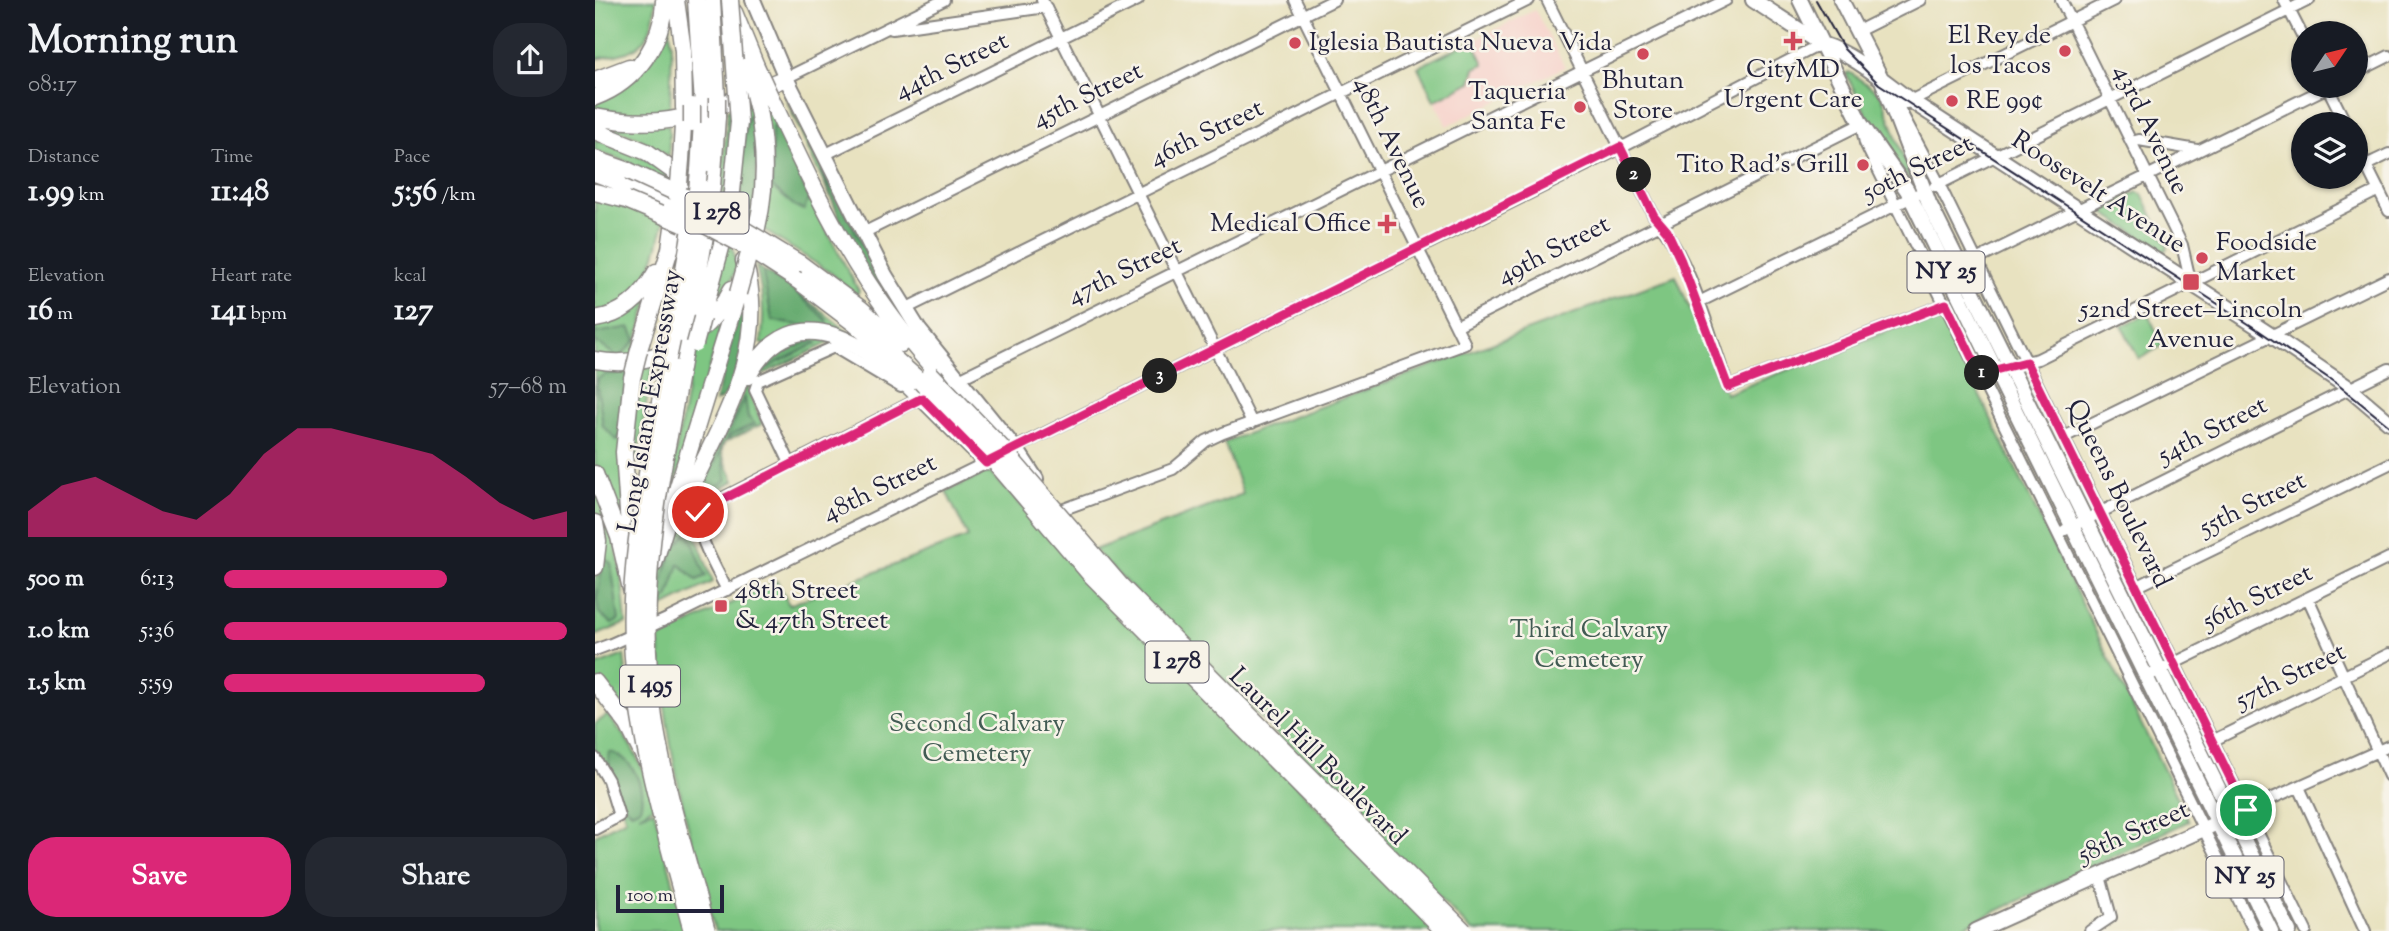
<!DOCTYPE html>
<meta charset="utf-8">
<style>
body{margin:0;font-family:"Sorts Mill Goudy",serif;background:#242831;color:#f1f3f6;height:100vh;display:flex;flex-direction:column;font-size:26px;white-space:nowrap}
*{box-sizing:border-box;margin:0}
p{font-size:23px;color:#9ea1a6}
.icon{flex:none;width:38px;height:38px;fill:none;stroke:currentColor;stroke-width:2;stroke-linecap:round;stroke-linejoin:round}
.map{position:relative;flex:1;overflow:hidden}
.sheet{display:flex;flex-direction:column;background:#171b24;width:595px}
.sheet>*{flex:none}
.needle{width:46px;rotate:55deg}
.tools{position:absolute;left:1696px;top:21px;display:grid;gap:14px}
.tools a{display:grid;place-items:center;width:77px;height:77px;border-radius:50%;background:#171b24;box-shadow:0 2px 5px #0004;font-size:35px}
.scale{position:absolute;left:21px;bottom:18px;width:108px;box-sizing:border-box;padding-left:7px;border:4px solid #22223b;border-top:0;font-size:19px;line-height:24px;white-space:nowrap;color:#22223b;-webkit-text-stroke:5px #f7f3e8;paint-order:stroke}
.pin{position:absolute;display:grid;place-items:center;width:60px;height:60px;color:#fff;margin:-30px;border:4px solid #fff;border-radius:50%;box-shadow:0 2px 7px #0007}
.km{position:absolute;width:35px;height:35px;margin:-18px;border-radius:50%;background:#222;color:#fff;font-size:19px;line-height:35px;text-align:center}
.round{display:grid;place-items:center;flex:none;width:74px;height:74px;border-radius:28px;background:#242831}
.headline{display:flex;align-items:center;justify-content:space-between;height:119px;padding:0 28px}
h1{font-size:38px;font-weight:700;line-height:52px}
.metrics{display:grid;grid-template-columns:repeat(3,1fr);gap:10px;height:119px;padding:7px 28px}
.metrics div{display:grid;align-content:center}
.metrics b{font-size:30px;font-weight:700}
.metrics small{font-size:19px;font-weight:400}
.metrics p{font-size:19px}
.chart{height:196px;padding:14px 28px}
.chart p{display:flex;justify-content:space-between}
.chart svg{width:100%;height:126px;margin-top:7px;fill:#db2777;opacity:.7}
.cta{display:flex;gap:14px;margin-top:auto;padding:14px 28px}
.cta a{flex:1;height:80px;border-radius:28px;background:#db2777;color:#fff;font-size:28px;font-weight:700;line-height:80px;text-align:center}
.cta a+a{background:#242831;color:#f1f3f6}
ul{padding:0 28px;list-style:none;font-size:23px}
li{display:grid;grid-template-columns:112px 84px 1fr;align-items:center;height:52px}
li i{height:18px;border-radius:9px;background:#db2777}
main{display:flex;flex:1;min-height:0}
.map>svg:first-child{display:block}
.built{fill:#f7d0c9}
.green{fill:#7ec682;stroke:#50745e;stroke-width:2}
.forest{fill:#66ab70;stroke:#446656;stroke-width:2}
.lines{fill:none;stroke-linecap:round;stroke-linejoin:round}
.minor-casing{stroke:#85827e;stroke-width:14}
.major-casing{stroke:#85827e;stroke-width:18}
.highway-casing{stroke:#85827e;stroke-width:19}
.minor{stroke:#fff;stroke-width:10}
.major{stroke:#fff;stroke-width:14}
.highway{stroke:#fff;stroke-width:16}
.rail{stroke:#22223b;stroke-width:2}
.minor-bridge-casing{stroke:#85827e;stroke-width:14;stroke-linecap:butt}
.highway-bridge-casing{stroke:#85827e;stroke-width:19;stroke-linecap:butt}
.minor-bridge{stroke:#fff;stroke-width:10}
.highway-bridge{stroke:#fff;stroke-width:16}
.route-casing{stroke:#fff;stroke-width:14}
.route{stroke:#db2777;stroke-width:9}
.poi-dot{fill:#d1495b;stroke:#f7f3e8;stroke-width:2.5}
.labels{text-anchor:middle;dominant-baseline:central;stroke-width:5;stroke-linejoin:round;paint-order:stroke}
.shield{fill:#f7f3e8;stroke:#62616f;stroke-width:2}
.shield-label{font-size:24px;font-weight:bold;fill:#22223b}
.poi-label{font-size:26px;fill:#22223b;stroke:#f7f3e8;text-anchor:end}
.street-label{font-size:26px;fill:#22223b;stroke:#f7f3e8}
.park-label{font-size:26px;fill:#425b54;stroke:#f7f3e8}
</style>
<main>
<section class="sheet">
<div class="headline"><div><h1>Morning run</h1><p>08:17</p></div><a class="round"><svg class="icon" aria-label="share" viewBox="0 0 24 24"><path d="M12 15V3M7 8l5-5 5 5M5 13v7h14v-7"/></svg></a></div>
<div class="metrics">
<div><p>Distance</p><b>1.99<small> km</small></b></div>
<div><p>Time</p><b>11:48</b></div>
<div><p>Pace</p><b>5:56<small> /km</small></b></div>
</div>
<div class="metrics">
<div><p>Elevation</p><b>16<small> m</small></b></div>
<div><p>Heart rate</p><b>141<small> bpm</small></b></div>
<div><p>kcal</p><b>127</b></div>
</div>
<div class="chart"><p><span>Elevation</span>57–68 m</p>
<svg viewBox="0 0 160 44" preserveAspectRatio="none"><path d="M0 44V35L10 26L20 23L30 29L40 35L50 38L60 29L70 15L80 6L90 6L100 9L110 12L120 15L130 23L140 32L150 38L160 35V44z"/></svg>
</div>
<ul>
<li><b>500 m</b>6:13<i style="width:65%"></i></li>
<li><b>1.0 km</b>5:36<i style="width:100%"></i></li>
<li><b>1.5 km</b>5:59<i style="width:76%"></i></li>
</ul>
<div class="cta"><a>Save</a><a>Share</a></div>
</section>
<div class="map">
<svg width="1794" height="931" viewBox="0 0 1794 931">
<rect width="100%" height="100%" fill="#f7f3e8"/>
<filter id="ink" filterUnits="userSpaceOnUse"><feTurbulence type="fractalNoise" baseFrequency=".0143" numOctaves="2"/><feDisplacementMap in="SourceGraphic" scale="14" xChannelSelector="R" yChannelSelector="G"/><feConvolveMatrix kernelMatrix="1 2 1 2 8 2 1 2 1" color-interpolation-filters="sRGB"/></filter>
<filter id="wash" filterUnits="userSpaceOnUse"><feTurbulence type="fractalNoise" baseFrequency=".00686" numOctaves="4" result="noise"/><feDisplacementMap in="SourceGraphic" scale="28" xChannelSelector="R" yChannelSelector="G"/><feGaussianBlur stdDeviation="1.57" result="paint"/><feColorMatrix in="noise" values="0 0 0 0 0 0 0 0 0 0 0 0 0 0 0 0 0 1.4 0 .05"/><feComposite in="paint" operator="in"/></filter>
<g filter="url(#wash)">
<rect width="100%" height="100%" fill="#e8e2c0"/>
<path class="built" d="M940 10 970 67 852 126 823 67Z"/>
<path class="green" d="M0 0H61C56 47 44 52 0 59Z
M72 13 77 45 75 113 51 115 0 110V101L19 93Z
M878 40 889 64 880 68 876 82 839 101 823 67Z
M1254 72 1286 94 1318 185 1284 139 1251 74Z
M170 92 211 192 264 291 261 295 236 273 167 229V106Z
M157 98 159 206 151 238 140 207 147 176 148 101Z
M191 99 237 184 350 374C276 294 234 197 191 99Z
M140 106 131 204 126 187 133 110Z
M17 124 74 125V156L42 137 17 128Z
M0 139 49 158 72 172C75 208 61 285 27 304 19 309 8 310 0 312V197L30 202 36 163 0 151Z
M1542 192 1547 194 1573 247 1569 252 1509 213V209Z
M132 232 143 266 134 285 112 313Z
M161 266 201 291 262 339 225 329 172 346 166 343C170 316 169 293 161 266Z
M1081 276 1131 394 1343 311 1594 821 1359 931H877L499 550 648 494 629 442Z
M49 300 53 302 37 359 0 357V324Z
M134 303 68 524 95 374 106 335Z
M1553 314 1568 345 1544 359 1527 326Z
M215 337 242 344 233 343 158 379 153 389 167 424 128 443 125 450 139 481 106 499 94 517 118 582 62 610V577L156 377C171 354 190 344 215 337Z
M58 364 42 460 35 459 43 367Z
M0 367 34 369 29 529 0 464Z
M394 472 844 931H120C94 834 68 739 64 638L182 581 194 605 373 537 351 491Z
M0 491C22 525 28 583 31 623L0 636V582L8 544 0 513Z
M29 655 37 726 0 678V666Z
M12 715C37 742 51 770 59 806L44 815 59 810 91 931H0V835L31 819 14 774 0 749V724Z"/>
<path class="forest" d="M159 114C160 134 167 199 154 211 138 197 148 137 153 116Z
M177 126 184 127 214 198 209 210 201 207 177 187Z
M226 170 247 204 287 284 278 281 246 223Z
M167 270 196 288 232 320 233 327C225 329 186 323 177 320Z
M146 304H150C149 328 147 394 120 402Z
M35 327 41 340 24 358 0 341V333Z
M216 341 222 343 168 370C172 355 202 347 216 341Z
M33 373 25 437 22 440 8 426 1 380 10 374Z
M150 398 153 417 160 424C119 442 125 441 132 480L103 499Z
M94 532 111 576 102 580 84 564 74 596 66 605C62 583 77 545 94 532Z
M9 558 16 563 24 620 17 624 4 613 2 597Z
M14 752C36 755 52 787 45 808L37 812C24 806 11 766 14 752Z"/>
</g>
<g filter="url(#ink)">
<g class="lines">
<g class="minor-casing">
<path id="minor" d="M447 0 657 423
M952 0 1059 216C1096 259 1114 333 1133 387L1351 304
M1466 0 1587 245 1596 284
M1689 0 1708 37
M297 29 451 7
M1261 32 1325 0
M1760 73 1794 56
M191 78 349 0
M1732 86 1751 124
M1296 93 1340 176 1711 931
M1311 103 1519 0
M1536 142 1544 140 1602 150
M1760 143 1794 211
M229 155 543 0
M1771 165 1794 154
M1340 186 1714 0
M268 233 739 0
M1381 260 1735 86
M1102 303 1323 194
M310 309 934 0
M861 326 1266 124 1270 143 1659 931
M1427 363 1443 359 1784 190
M360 381 1131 0
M1469 437 1794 278
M414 451 1016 153 1226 44
M195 463 160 390 163 381 239 347 306 387
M461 512 578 469 611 441 628 433 870 344 700 0
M1470 530 1794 369
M1541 587 1794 464
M132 590C123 572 97 528 104 510L330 396
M1713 598 1794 776
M72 619 396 460
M0 650 16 644
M1551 677 1794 558
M1617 741 1794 654
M0 758 13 780 24 816 0 829
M1704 787 1770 931
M1651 810 1794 746
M1495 931 1516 917 1505 876"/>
</g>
<g class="major-casing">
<path id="major" d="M158 0 191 78 290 275 324 330 426 456 441 479
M1158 0 1226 44
M1205 0 1266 124 1312 190 1676 931
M1246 0 1287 80 1334 203 1694 931
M1226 44C1260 55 1287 80 1316 101L1677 336 1754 388 1794 422
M326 398 390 462
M1381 931 1651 810"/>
</g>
<g class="highway-casing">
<path id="highway" d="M81 0 88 51 89 108
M101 0 108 104
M117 0 122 98
M139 12 161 66
M0 80 34 67
M0 97C41 82 68 43 69 0
M180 107C227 206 265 287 339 369
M0 117C84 133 117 107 191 78
M0 131 52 152 110 194
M0 159 34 171
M86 160 88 125
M104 171 107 121
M0 173 32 185 76 207
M117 187 122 117
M0 192 31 200
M136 202 144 122
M156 249C171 204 172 156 163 110
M204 263 266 309 306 344
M202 280 260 324 326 382
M107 318 131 229
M0 319C28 315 48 296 61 272
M93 330 113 219
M77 340 99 211
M44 350 75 249 81 207
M0 360C57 371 111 339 137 289
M153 376C202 288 278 350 326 398
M59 434 73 359
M74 436 89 351
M0 474 24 537 36 589
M84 513C120 431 177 354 149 261
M0 523 3 541 0 567
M36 557 29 452 37 378
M59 564 143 293
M0 682 33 725 50 759"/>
</g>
<use href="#minor" class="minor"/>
<use href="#major" class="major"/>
<use href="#highway" class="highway"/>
<path class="rail" d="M1221 0 1249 49 1284 84 1663 330 1742 384 1794 426"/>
<g class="minor-bridge-casing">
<path id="minor-bridge" d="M16 644 72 619"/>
</g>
<g class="highway-bridge-casing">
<path id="highway-bridge" d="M135 0 144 122
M152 66 163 110
M161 66 180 107
M122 117V98
M97 123V106
M34 171 110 206 204 263
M84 184 86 160
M31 200 88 224
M76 207 146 244 202 280
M100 210 104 171
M113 216 117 187
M143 293 153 257
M100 344 107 318
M73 359 77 340
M335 373 406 447 526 586 869 931
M37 378 44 350
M326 382 399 461 494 573 849 931
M59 434C47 502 34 570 37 640 41 739 71 835 97 931
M74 436C55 530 45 622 59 718 70 790 93 861 112 931"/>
</g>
<use href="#minor-bridge" class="minor-bridge"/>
<use href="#highway-bridge" class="highway-bridge"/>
</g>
</g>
<g class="lines" filter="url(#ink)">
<g class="route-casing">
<path id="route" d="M103 512 327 398 391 463 1025 147 1059 216 1072 231 1086 261 1133 387 1351 304 1385 374 1431 362 1651 810"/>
</g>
<use href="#route" class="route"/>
</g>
<g class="poi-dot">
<path d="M1194.5 30.5h7v7h7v7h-7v7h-7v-7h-7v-7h7z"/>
<circle cx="700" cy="43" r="7"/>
<circle cx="1470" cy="51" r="7"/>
<circle cx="1048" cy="54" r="7"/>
<circle cx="1357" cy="101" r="7"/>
<circle cx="985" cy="107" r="7"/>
<circle cx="1268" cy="165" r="7"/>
<path d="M788.5 213.5h7v7h7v7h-7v7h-7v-7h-7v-7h7z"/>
<circle cx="1607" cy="258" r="7"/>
<rect x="1587" y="273" width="18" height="18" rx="3.5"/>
<rect x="119" y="599" width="14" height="14" rx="3.5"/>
</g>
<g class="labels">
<g class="shield">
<rect x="90.5" y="192.5" width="63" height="41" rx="5"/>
<rect x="1312.5" y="251.5" width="77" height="41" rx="5"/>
<rect x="550.5" y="641.5" width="63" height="41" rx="5"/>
<rect x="25" y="665.5" width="60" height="41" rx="5"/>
<rect x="1611.5" y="856.5" width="77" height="41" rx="5"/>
</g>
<g class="shield-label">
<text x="122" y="213">I 278</text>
<text x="1351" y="272">NY 25</text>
<text x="582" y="662">I 278</text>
<text x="55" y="686">I 495</text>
<text x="1650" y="877">NY 25</text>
</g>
<g class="poi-label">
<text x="1456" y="36">El Rey de<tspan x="1456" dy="30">los Tacos</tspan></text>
<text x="714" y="43" text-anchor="start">Iglesia Bautista Nueva Vida</text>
<text x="1198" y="70" text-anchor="middle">CityMD<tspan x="1198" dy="30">Urgent Care</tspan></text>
<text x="1048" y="81" text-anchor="middle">Bhutan<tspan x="1048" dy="30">Store</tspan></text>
<text x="971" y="92">Taqueria<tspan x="971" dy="30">Santa Fe</tspan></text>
<text x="1371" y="101" text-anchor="start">RE 99¢</text>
<text x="1254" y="165">Tito Rad's Grill</text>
<text x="776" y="224">Medical Office</text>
<text x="1621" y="243" text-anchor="start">Foodside<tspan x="1621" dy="30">Market</tspan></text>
<text x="1596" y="310" text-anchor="middle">52nd Street–Lincoln<tspan x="1596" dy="30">Avenue</tspan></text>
<text x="140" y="591" text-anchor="start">48th Street<tspan x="140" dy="30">&amp; 47th Street</tspan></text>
</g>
<g class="street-label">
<text transform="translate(357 67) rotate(-26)">44th Street</text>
<text transform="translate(493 96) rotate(-26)">45th Street</text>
<text transform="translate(1555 130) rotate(64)">43rd Avenue</text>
<text transform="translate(612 134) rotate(-26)">46th Street</text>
<text transform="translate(796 143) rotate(64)">48th Avenue</text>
<text transform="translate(1323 169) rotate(-26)">50th Street</text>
<text transform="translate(1503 193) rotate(33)">Roosevelt Avenue</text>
<text transform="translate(959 251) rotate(-27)">49th Street</text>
<text transform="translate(530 272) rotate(-26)">47th Street</text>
<text transform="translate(56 401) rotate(-80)">Long Island Expressway</text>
<text transform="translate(1618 431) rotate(-27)">54th Street</text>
<text transform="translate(285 489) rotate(-26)">48th Street</text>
<text transform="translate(1523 494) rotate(64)">Queens Boulevard</text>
<text transform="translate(1658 505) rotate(-26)">55th Street</text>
<text transform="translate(1663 598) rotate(-26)">56th Street</text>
<text transform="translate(1696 677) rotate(-26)">57th Street</text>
<text transform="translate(722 757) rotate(45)">Laurel Hill Boulevard</text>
<text transform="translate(1539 833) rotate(-24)">58th Street</text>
</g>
<g class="park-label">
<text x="994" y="630">Third Calvary<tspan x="994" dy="30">Cemetery</tspan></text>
<text x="382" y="724">Second Calvary<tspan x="382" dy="30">Cemetery</tspan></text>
</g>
</g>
</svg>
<div class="tools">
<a><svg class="needle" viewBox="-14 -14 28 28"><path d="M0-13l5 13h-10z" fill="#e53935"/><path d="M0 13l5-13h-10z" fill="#9ea1a6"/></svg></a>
<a><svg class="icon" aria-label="layers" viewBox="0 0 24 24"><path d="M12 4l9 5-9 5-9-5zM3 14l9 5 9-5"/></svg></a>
</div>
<div class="scale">100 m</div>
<div class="pin" style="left:1651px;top:810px;background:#1e9e55"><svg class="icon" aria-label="arrive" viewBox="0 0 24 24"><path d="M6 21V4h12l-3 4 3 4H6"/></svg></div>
<div class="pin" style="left:103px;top:512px;background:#d93025"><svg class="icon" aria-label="check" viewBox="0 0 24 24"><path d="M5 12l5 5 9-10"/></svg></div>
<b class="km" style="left:1387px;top:373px">1</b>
<b class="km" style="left:1039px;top:175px">2</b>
<b class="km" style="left:565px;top:376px">3</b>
</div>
</main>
